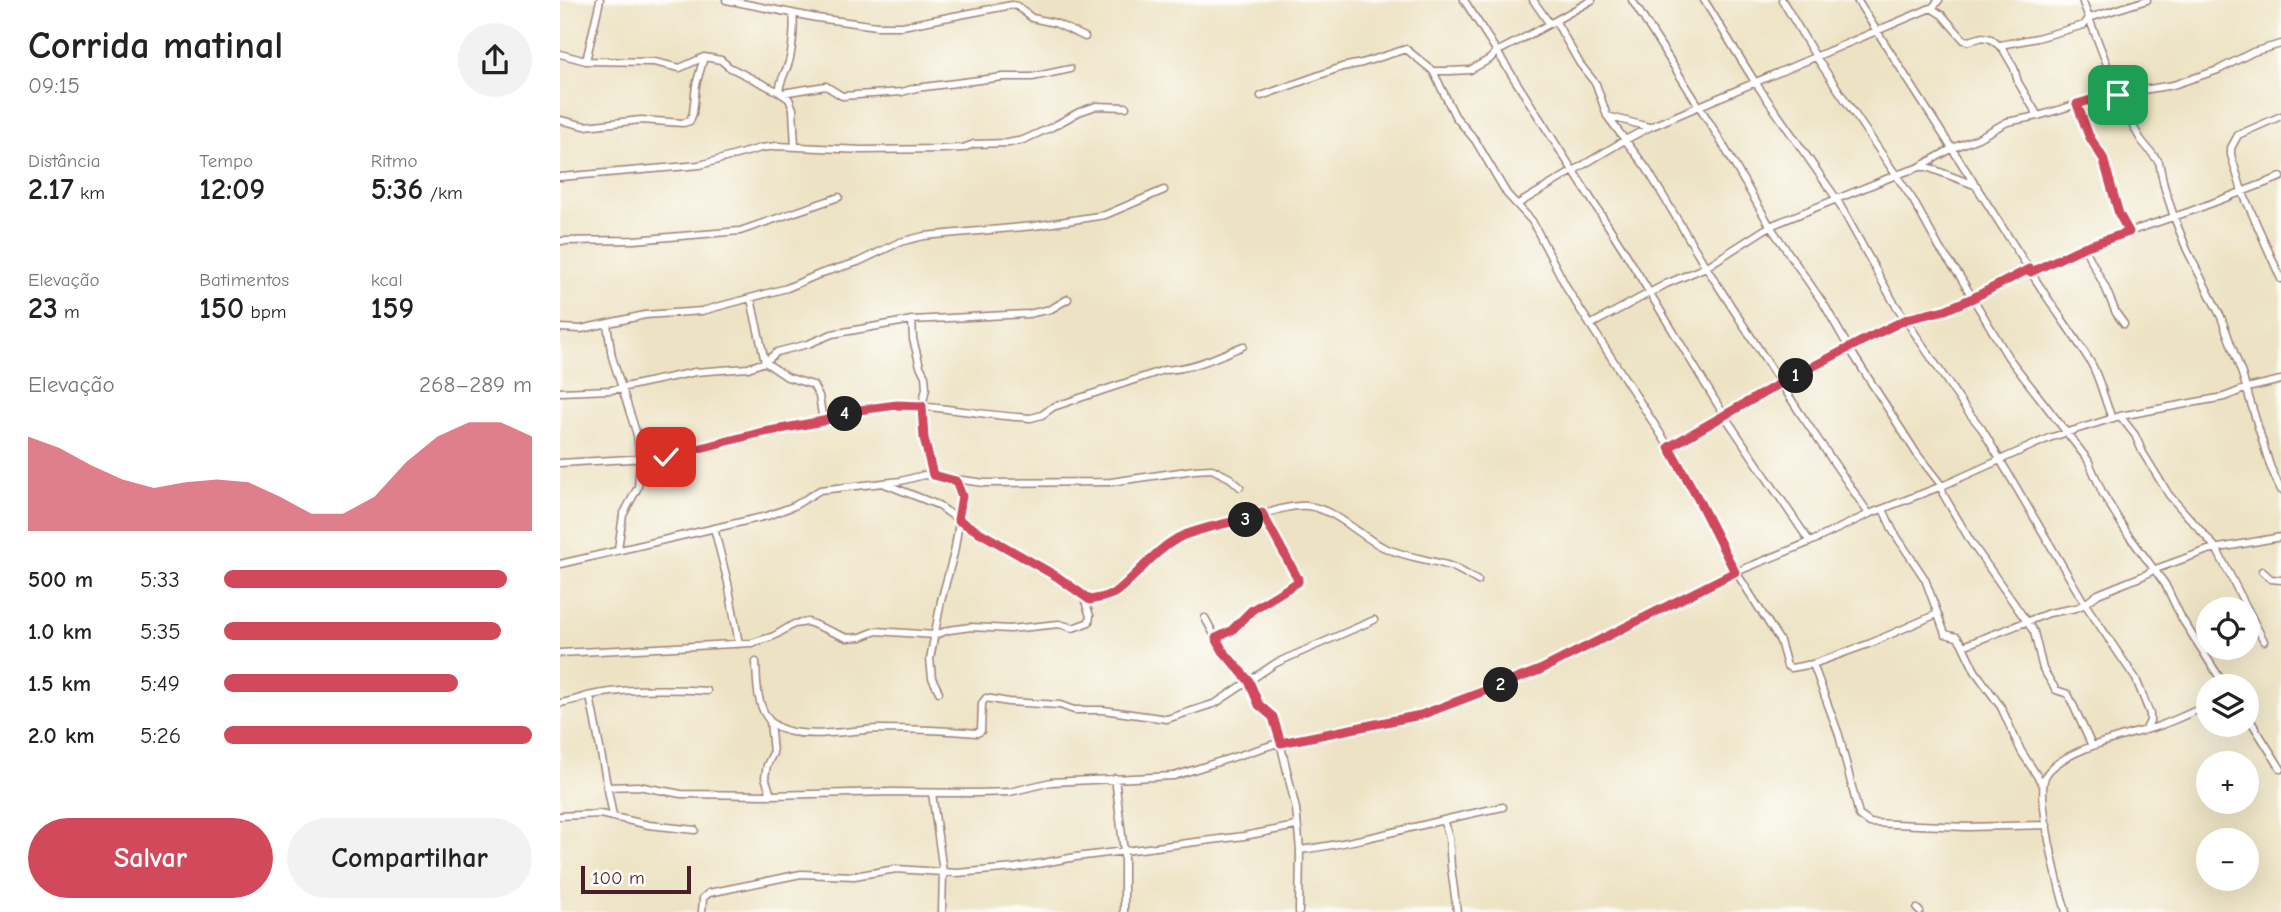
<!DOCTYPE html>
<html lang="pt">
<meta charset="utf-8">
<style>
body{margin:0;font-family:"Comic Neue",sans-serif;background:#f2f2f2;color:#222;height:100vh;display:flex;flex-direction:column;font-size:26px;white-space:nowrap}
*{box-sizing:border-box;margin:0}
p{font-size:23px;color:#767676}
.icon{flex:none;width:38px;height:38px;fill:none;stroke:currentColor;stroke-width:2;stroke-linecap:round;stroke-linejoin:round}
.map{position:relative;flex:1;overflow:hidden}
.details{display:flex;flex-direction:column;background:#fff;width:560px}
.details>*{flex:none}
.buttons{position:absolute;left:1636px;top:597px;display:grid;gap:14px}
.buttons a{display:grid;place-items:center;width:63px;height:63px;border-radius:50%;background:#fff;box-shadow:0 7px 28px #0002;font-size:35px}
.scale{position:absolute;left:21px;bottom:18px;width:110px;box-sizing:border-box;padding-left:7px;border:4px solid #4a1f2b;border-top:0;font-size:19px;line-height:24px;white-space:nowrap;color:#4a1f2b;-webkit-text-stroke:5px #fdfcf7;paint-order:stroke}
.pin{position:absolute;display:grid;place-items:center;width:60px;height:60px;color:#fff;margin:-30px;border-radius:14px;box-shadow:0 4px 10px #0006}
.km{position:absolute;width:35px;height:35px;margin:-18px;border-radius:50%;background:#222;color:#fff;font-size:19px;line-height:35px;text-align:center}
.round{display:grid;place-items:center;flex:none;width:74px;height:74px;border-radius:37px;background:#f2f2f2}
.overview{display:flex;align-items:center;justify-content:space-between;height:119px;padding:0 28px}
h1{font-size:38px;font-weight:700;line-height:52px}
.metrics{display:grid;grid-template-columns:repeat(3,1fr);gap:10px;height:119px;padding:7px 28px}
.metrics div{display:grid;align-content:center}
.metrics b{font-size:30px;font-weight:700}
.metrics small{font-size:19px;font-weight:400}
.metrics p{font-size:19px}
.chart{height:196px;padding:14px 28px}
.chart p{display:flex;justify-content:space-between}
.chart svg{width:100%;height:126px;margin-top:7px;fill:#d1495b;opacity:.7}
.action{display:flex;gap:14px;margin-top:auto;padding:14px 28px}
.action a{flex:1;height:80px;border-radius:42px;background:#d1495b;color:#fff;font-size:28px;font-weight:700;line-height:80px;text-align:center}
.action a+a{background:#f2f2f2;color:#222}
ul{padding:0 28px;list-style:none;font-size:23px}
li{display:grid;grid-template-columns:112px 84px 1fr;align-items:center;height:52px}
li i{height:18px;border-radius:9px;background:#d1495b}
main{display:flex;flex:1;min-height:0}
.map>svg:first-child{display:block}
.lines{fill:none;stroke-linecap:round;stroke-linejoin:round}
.minor-casing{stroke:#9c8178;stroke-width:9}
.minor{stroke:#fff;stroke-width:6}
.route-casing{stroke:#fff;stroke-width:14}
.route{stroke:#d1495b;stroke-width:9}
</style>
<main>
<section class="details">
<div class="overview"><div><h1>Corrida matinal</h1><p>09:15</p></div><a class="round"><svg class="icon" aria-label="share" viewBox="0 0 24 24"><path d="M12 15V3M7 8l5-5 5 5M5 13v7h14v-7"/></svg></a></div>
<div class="metrics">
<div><p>Distância</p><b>2.17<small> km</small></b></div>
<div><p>Tempo</p><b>12:09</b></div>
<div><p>Ritmo</p><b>5:36<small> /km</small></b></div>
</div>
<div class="metrics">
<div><p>Elevação</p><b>23<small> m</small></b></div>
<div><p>Batimentos</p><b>150<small> bpm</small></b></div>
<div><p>kcal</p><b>159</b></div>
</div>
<div class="chart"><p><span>Elevação</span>268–289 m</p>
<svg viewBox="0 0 160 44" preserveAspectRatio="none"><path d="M0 44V11L10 15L20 21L30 26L40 29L50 27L60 26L70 27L80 32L90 38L100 38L110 32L120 20L130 11L140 6L150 6L160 11V44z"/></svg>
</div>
<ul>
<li><b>500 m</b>5:33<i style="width:92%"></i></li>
<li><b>1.0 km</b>5:35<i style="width:90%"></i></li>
<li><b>1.5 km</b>5:49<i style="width:76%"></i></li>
<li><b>2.0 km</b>5:26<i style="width:100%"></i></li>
</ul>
<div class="action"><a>Salvar</a><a>Compartilhar</a></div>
</section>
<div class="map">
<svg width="1721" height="912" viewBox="0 0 1721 912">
<rect width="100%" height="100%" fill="#fdfcf7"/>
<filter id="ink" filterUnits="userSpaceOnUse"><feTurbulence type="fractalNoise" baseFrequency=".0143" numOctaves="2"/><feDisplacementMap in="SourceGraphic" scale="14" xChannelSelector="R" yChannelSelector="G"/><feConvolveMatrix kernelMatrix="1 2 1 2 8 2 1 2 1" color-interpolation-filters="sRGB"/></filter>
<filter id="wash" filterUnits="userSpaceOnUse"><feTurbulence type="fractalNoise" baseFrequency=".00686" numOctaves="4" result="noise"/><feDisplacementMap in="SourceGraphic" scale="28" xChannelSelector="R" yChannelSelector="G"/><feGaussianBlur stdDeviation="1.57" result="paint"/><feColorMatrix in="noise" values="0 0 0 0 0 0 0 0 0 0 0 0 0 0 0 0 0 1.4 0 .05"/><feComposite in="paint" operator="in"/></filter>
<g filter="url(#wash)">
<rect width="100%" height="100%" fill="#ede3c4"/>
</g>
<g filter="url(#ink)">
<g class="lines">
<g class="minor-casing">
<path id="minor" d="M166 0 257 18 317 26H342L452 5 457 6 472 18 495 23 525 37
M904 0 1063 249 1164 415 1250 542
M973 0 989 23
M1072 0 1156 133 1210 226 1265 306 1289 348 1357 454 1382 486 1383 494 1411 542 1474 632 1483 669 1496 690 1508 694 1532 746
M1144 0 1195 82 1276 198 1333 301 1405 408 1422 429 1525 604 1576 679 1590 714V721L1586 729
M1222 0 1256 57 1353 200 1380 249 1399 275 1448 357 1528 460 1543 494 1567 533 1605 584 1622 619 1665 686
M1297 0 1469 269
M1522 0 1566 114 1581 140 1599 162 1604 186 1614 217 1627 250 1661 317 1682 374 1710 466 1721 490
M1371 8 1382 15 1404 40 1409 41 1423 37 1431 39 1443 49 1454 68 1458 82 1478 116
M996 22 1020 64 1036 84 1047 116 1087 169 1146 267 1240 413 1309 514
M1440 45 1477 38 1524 25 1529 18 1587 0
M0 54 26 61 94 62 120 68 144 57 161 60 169 67 219 92 229 99 233 109 235 147
M26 61 40 0
M873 71 895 116 915 140 947 194 972 221 1009 292 1109 447 1137 497 1176 572 1220 641 1227 666 1231 668 1253 664 1311 643 1377 614
M219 92C220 81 224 75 228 65 232 54 235 26 233 14
M222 93 266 86 282 96 342 92 356 88 443 77H472L510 69
M701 96 782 67 802 63 846 49 873 71H891L910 70 930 59 936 52C969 36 1000 18 1032 0
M1517 105 1529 136 1543 158 1559 214 1569 232
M1047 116 1089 127
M1721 116 1678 135 1671 148V155L1682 191 1721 279
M0 120 25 126 81 120 123 123 130 121 133 113 136 85 144 57
M1361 166 1393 148 1418 138 1447 122 1478 116 1541 97 1613 85 1658 70 1693 52 1721 44
M0 177 140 165 201 148 217 146 302 150 383 149 403 148 414 144 448 143 463 140 492 127 519 112 536 106 566 107
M958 204 1065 140 1090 127 1373 7 1379 0
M0 241 74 240 180 231 279 197
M1524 247 1546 289 1556 313 1564 324
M1471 272C1489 303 1512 331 1531 363 1541 381 1544 400 1552 418
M191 299 205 362 227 377 253 385 259 396 263 421C275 417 287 412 299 409 356 398 414 416 471 418L482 415 493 407 604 370C632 369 657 357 683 346
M352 320 353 339 360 366 365 376 366 388 362 406 364 438 373 475
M47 324 52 357 77 435 80 460 78 487 63 515 58 549
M1030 325 1106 284 1146 267 1210 226 1336 175 1360 167H1367L1417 186
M0 328 21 329 85 315 142 311 227 288 262 273 298 262 340 242 364 236 474 226 545 215 604 190
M0 392 51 390 135 372 188 368 205 362 217 352 248 344 272 334 352 320 468 314 491 309 508 299
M1560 416 1575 435 1583 453 1609 495 1656 548 1704 641
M1109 447 1221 383 1310 337 1347 319 1385 310 1413 298 1469 269 1471 272 1524 247 1631 211 1721 177
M0 463 106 457 199 433 263 421
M1323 509 1333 531 1365 579 1385 634 1397 637 1401 642 1415 671 1441 707 1461 751 1483 785
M154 528 168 583 179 644
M0 564 207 516 234 506 260 490 341 481 364 475 425 483 551 482 634 470 652 469 670 478 680 487
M1702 571 1711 579 1721 580
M524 598C552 608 581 564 601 549 629 529 651 530 681 521 701 516 728 504 748 506 777 510 798 535 823 547 844 557 868 559 890 566 899 569 909 576 918 581
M645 618 663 651 689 681 699 705 713 717 716 725 736 809 740 850 739 912
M656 638 671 631 692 610 738 582V579L702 513
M1403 646 1489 613 1516 608 1525 604 1538 594 1585 575 1593 570 1648 550 1721 537
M0 653 192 643 214 636 234 624 248 622 287 638 301 637 316 631 375 635 389 630 411 627 450 629 499 624 513 628 529 622 530 616 524 598 496 577 411 529 378 505 325 484
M196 662C197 681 196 704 209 720 215 727 223 730 232 732 261 737 291 730 319 729 352 729 384 730 417 733L421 731 422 703 426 698 448 702 500 705 514 710H543L607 719 656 703 716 663 814 620
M1253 664 1279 735 1299 815 1310 823 1407 827 1487 825
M379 692 372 678 370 659 381 601 394 553 402 504 403 496 396 481
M30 696 53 816
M0 703C13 701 25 696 37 694 73 688 111 689 147 691
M1687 715 1721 769
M210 721 213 753 207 765 205 777 211 795
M555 778 564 852V912
M47 787 78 786 121 794 211 795 332 792 417 793 450 792 491 782 614 776 721 742 861 715 980 670 1176 572 1250 542 1309 514 1382 486 1489 438 1560 416 1664 397 1687 388 1721 380
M372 793 383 872 382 912
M0 816 40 814 89 825 135 830
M883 820 889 837 891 867 897 912
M740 850C809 841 875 820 943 807
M1357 909 1360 912
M142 912 143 898 149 893 241 874 294 876 336 869 397 873 455 868 516 857 684 836 736 826
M1506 912C1499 888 1475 794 1486 775 1502 749 1570 735 1599 726 1616 720 1632 712 1648 705"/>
</g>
<use href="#minor" class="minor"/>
</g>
</g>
<g class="lines" filter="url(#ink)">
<g class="route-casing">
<path id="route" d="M106 457 199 433 263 421 299 410 337 405 362 406 364 438 373 475 396 481 402 496 398 520 496 576 530 600C539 598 548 597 556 592 578 575 593 552 618 538 644 525 675 524 702 513L738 579V582L692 610 671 631 656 638 663 651 689 681 699 705 713 717 721 743 861 715 980 670 1175 572 1137 497 1109 447 1221 383 1310 337 1347 319 1385 310 1413 298 1469 269 1471 272 1524 247 1569 232 1559 214 1543 158 1529 136 1517 104 1541 97 1558 95"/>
</g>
<use href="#route" class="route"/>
</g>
</svg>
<div class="buttons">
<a><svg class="icon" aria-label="locate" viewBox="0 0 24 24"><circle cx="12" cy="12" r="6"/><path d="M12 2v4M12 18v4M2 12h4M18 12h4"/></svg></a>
<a><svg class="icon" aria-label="layers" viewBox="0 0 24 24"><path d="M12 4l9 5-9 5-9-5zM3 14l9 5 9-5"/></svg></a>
<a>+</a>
<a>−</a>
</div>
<div class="scale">100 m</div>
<div class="pin" style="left:1558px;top:95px;background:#1e9e55"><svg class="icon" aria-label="arrive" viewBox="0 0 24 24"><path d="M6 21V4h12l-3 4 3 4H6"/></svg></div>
<div class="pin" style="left:106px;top:457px;background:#d93025"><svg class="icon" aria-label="check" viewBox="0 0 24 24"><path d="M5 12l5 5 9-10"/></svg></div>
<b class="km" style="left:1236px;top:376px">1</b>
<b class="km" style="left:941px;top:685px">2</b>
<b class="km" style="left:686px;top:520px">3</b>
<b class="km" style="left:285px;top:414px">4</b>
</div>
</main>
